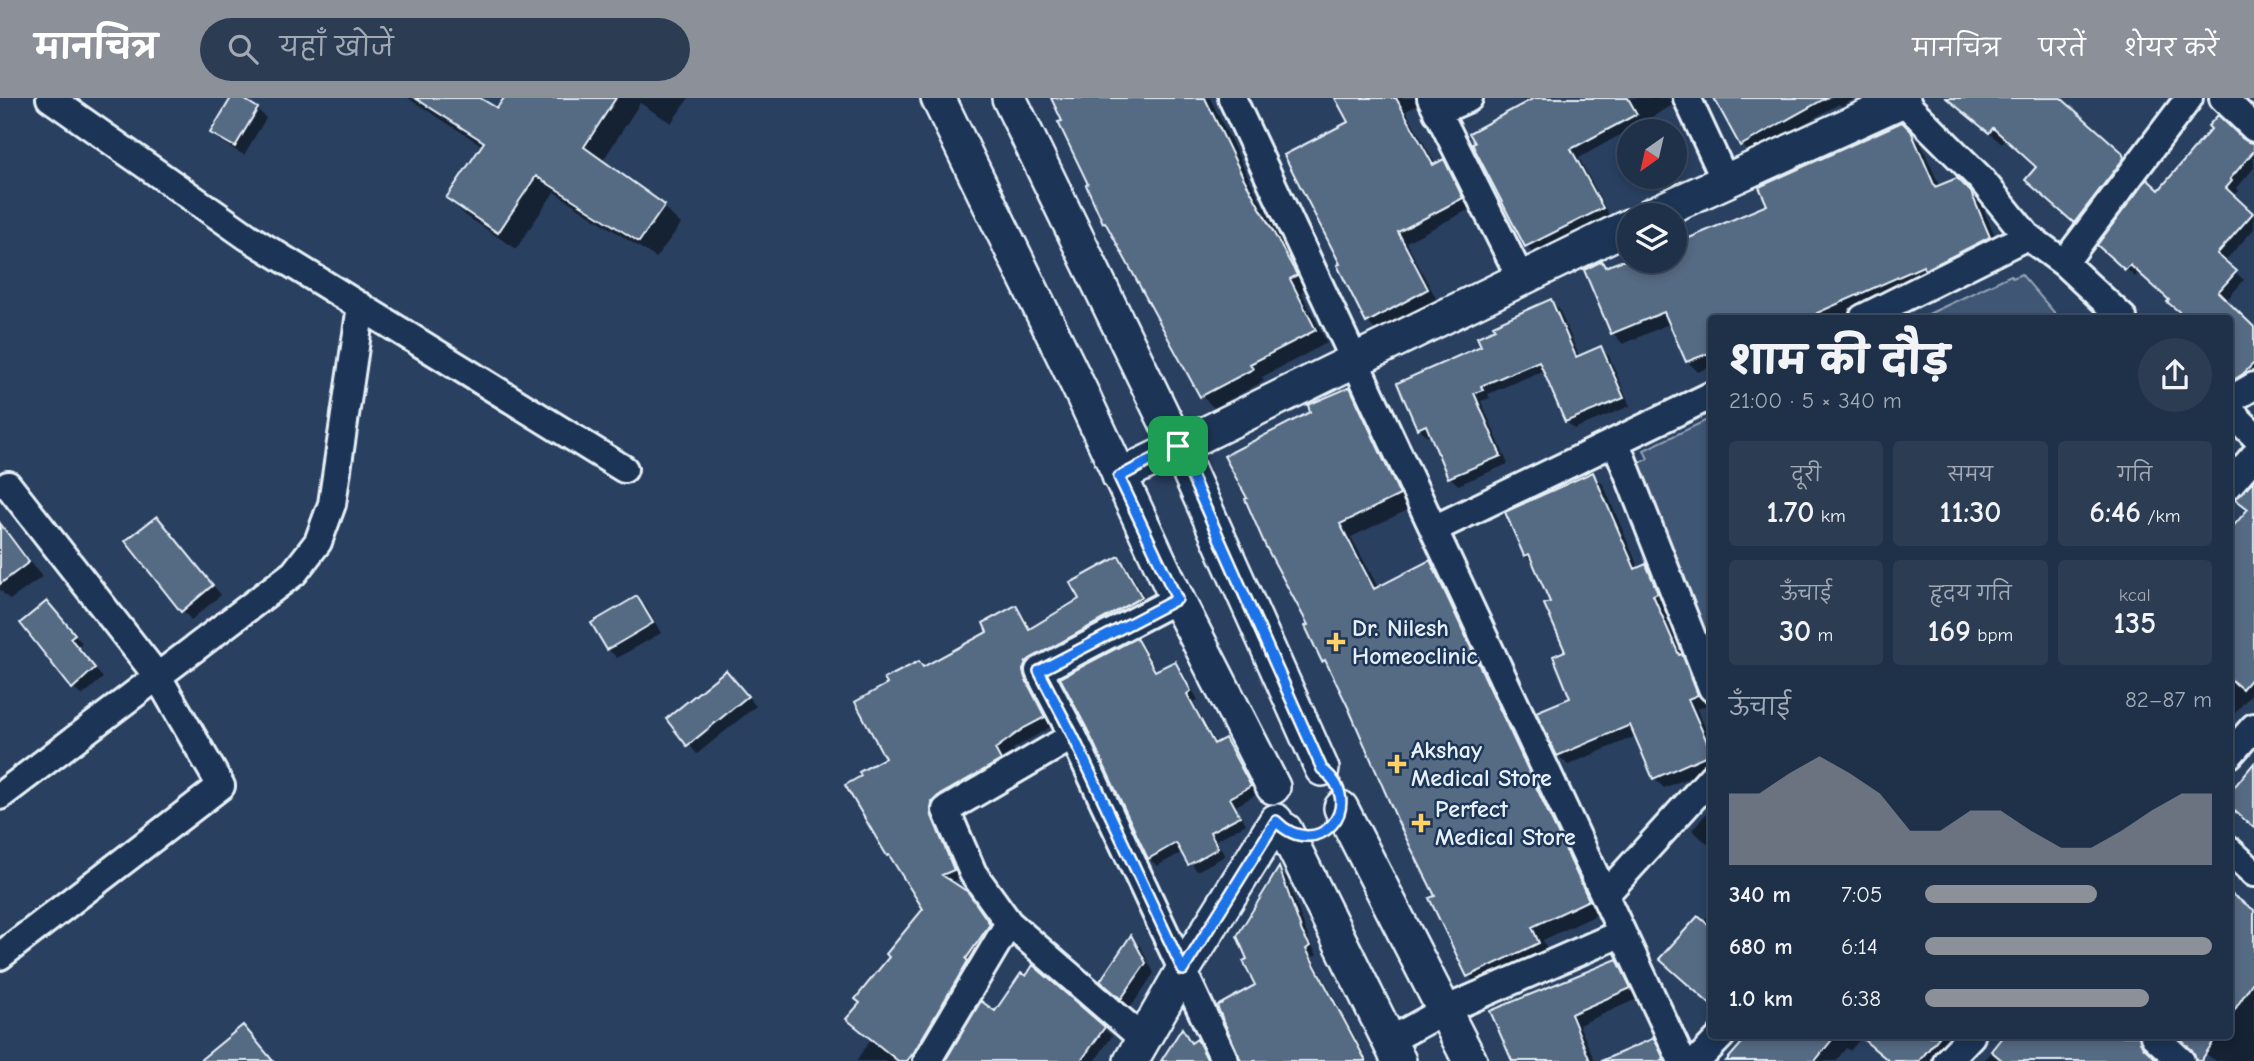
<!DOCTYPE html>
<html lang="hi">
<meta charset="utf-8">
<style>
body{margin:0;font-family:"Comic Neue","Playpen Sans Deva",sans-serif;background:#2c3c53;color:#f1f3f6;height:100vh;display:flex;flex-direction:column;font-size:26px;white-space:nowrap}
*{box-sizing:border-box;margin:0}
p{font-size:23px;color:#a1a9b4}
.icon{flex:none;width:38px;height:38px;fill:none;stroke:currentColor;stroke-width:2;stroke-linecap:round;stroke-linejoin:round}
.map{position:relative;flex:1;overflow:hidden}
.panel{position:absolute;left:1708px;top:217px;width:525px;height:724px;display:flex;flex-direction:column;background:#1f3049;border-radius:7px;box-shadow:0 4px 10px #0003,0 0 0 2px #3c4b61}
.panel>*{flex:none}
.needle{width:46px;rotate:214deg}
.controls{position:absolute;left:1617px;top:21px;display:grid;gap:14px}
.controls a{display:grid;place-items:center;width:70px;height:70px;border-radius:50%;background:#1f3049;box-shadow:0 4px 10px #0003,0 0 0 2px #3c4b61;font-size:35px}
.pin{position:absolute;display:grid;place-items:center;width:60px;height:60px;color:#fff;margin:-30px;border-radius:14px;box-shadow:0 4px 10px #0006}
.round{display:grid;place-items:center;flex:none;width:74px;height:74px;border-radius:37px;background:#2c3c53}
.overview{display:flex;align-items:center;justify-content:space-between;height:119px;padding:0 21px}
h1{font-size:38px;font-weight:800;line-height:52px}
.stats{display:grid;grid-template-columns:repeat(3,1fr);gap:10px;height:119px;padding:7px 21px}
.stats div{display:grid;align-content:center;border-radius:7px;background:#2c3c53;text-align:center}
.stats b{font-size:30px;font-weight:800}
.stats small{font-size:19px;font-weight:400}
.stats p{font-size:19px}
.chart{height:196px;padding:14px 21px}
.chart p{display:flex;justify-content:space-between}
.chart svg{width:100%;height:126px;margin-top:7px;fill:#8c9099;opacity:.7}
ul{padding:0 21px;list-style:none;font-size:23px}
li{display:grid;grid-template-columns:112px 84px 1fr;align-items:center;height:52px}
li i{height:18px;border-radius:9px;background:#8c9099}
header{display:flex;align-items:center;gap:42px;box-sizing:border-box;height:98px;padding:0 35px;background:#8c9099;color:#fff}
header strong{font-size:33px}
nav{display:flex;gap:38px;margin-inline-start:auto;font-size:24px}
.search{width:490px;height:63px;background:#2c3c53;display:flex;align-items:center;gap:18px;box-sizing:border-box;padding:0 24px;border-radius:38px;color:#a1a9b4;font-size:26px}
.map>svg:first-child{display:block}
.green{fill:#415774;stroke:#94a4b6;stroke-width:2}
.shadow{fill:#0007}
.building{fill:#556a83;stroke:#e8f1f8;stroke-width:2}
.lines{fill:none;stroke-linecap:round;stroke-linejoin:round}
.minor-casing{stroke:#e8f1f8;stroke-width:32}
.tertiary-casing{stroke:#e8f1f8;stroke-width:38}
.minor{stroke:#1d3557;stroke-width:26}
.tertiary{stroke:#1d3557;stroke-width:33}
.route-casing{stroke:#fff;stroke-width:14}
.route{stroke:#1a73e8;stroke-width:9}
.poi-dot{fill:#ffd166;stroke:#1d3557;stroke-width:2.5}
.labels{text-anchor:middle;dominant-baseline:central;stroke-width:5;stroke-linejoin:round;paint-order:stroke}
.poi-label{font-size:24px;font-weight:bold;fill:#e8f1f8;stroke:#1d3557;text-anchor:start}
</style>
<header>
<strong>मानचित्र</strong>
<div class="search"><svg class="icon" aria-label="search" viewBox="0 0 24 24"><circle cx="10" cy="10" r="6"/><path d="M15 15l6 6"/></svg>यहाँ खोजें</div>
<nav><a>मानचित्र</a><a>परतें</a><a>शेयर करें</a></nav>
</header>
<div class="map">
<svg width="2254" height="963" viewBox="0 0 2254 963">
<rect width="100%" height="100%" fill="#294061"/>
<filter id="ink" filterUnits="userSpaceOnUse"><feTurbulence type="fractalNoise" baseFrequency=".0143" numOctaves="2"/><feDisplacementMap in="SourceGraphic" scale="14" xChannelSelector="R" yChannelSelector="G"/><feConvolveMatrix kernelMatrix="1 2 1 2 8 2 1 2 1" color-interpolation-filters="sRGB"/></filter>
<g filter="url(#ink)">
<path class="green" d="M2021 176 2059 220H1920L2011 177 2013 180Z
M1711 320V554L1639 365 1648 361 1644 352Z"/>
<path class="shadow" d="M233 0H238L257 11 266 20 244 57 221 44 212 35Z
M408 0H476L498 13 506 0H689L671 25 640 5 602 64 663 109 681 126 656 160 554 94 516 151 465 117 448 100 483 48Z
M1053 0H1210L1255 93 1308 190 1301 194 1327 245 1262 279 1264 283 1214 310 1202 298 1090 87Z
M1337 0H1420L1422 4 1406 13 1436 67 1444 64 1453 73 1472 110 1406 144 1437 202 1377 234 1368 224 1343 167 1351 25Z
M1522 0H1669L1673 7 1579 60 1610 119 1535 157 1526 148 1525 7Z
M1716 0H1857L1841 8 1839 6 1750 56 1741 47Z
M1947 0H2060L2133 68 2087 136 2040 94 2038 69 2006 41 2002 46Z
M1901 26 1921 46 1940 89 1957 82 1981 106 2000 149 1839 220H1712V268L1698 274 1687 263 1671 225 1623 246 1613 235 1586 172 1602 165 1607 170 1629 161V163H1675V136L1684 145 1770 108Z
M2243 43 2254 47V70L2237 90 2239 93 2233 99 2254 118V131L2224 164 2244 182 2225 204 2254 231V281L2230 299V220H2188L2178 212 2171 202 2139 174 2135 179 2108 155 2159 94Z
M1551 203 1559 211 1580 260 1601 250 1609 258 1630 308 1574 331 1566 323 1544 272 1488 296 1490 300 1481 303 1508 366 1458 387 1450 379 1432 336 1427 338 1419 330 1483 249Z
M1349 291 1362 304 1412 410 1351 439 1379 491 1430 464 1443 477 1601 815 1543 842 1550 858 1481 890 1469 878 1437 798 1330 569 1324 563 1310 528 1313 315Z
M2230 347 2245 362 2230 381Z
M1593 376 1603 386 1639 471 1646 468 1656 478 1667 506 1662 507 1686 563 1691 568 1707 607 1697 611 1712 645V670L1664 690 1654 680 1636 638 1568 667 1558 657 1573 601 1567 554 1552 505 1536 468 1525 457Z
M2254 384V593L2230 621V435L2249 412Z
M0 423 42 479 10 502 0 492Z
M166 429 221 497 191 522 127 443Z
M1119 460 1127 468 1149 507 1031 581 1032 589 1052 628 1013 651 1014 653 1002 660 1008 670 946 706 961 780 950 785 976 805 997 835 921 963H856L871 941 848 921 926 811 896 764 888 757 887 660 924 570 990 535 1015 509 1023 517 1031 531 1082 502Z
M637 500 646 509 661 535 617 560 608 551Z
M47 505 82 545 77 549 103 580 82 598 73 590Z
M1136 542 1144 550 1157 574 1174 565 1182 573 1198 602 1193 604 1216 646 1225 642 1232 650 1257 696 1236 708 1246 726 1216 742 1225 758 1197 773 1183 754 1157 768 1149 760Z
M734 583 756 608 697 656 668 621Z
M1712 709V750L1692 732Z
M1279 772 1286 779 1310 844 1317 857 1312 859 1368 963H1242L1258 887 1250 861Z
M2230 797 2254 815V963H2216L2179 938H2230Z
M1712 814V907L1702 824Z
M1131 840 1140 848 1154 875 1131 909 1111 892Z
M1616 863 1626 873 1639 900 1579 927 1595 963H1514Z
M996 916 1103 930 1112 938 1095 963H946Z
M1183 933 1193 946 1197 943 1205 951 1211 963H1163Z
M1764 938H1961L1940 963H1889L1861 940 1850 953 1846 950 1836 963H1728Z
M2005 938H2119L2150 963H1983Z
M1653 942 1663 952 1669 963H1605Z"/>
<path class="building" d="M231 0H242L258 10 235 49 210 35Z
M415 0H480L497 10 504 0H616L584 49 665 107 639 144 536 78 498 135 446 100 484 44Z
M1051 0H1205L1243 79 1297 177 1290 181 1316 232 1250 266 1253 271 1200 299 1105 124 1103 125 1086 87 1088 86 1058 24 1062 23Z
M1335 0H1396L1433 67 1444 61 1463 100 1398 134 1428 191 1366 225 1337 167 1340 166 1284 57 1348 24Z
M1534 0H1628L1637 16 1571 51 1603 110 1525 149 1472 46 1475 45 1469 35Z
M1714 0H1826L1740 48Z
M1946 0H2061L2122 54 2124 60 2074 125 2025 82 2036 69 1993 30 1989 35Z
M2218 17 2243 41 2254 45V53L2230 81 2232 83 2226 90 2253 115 2217 156 2237 173 2218 194 2254 229V265L2243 276 2230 284V220H2187L2167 204 2169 202 2130 167 2125 172 2097 147 2147 81 2159 92 2211 31 2208 28Z
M1902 24 1911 33 1935 89 1957 80 1971 94 1990 139 1925 172 1923 168 1817 215 1819 220H1712V254L1686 264 1664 214 1611 236 1584 172 1602 163 1605 169 1621 163H1675V146L1767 107 1759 89Z
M1551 201 1576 259 1601 248 1624 300 1565 324 1539 263 1481 288 1483 292 1474 295 1501 358 1448 380 1426 327 1417 331 1397 285 1481 248 1477 239 1495 231 1493 227Z
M1350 289 1400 397 1340 426 1374 491 1430 462 1589 802 1532 829 1539 845 1467 879 1429 800 1435 798 1399 726 1348 609 1325 562 1322 564 1305 528 1308 527 1265 447 1245 401 1247 400 1224 358 1310 314 1308 307Z
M1593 374 1635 471 1646 466 1658 495 1653 497 1679 557 1682 556 1698 597 1688 601 1712 655 1653 681 1630 627 1557 658 1536 614 1570 600 1553 558 1565 553 1544 506 1550 504 1529 456 1524 458 1505 414Z
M2254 382V577L2242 591 2230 581V432L2248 411 2235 401Z
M157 418 213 487 181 514 125 443Z
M0 425 29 464 0 486Z
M1119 458 1142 499 1026 564 1023 572 1025 580 1045 619 1024 630 995 651 1001 662 938 698 932 704V718L954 772 942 777 968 794 990 826 966 861 968 863 914 954 907 963H898L846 921 860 905 855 901 889 859 886 856 923 811 889 757 887 758 845 687 861 678 859 674 885 660 855 604 887 586 884 581 919 563 923 569 987 534 983 525 1016 507 1029 531 1079 501 1070 485Z
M637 498 653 525 607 552 591 525Z
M47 503 75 536 70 540 95 570 72 591 20 525Z
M1136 540 1155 573 1175 563 1191 593 1187 596 1214 646 1225 640 1251 688 1230 700 1240 718 1210 734 1218 750 1188 767 1176 745 1148 761 1087 631 1060 580Z
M726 572 748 598 687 648 666 621Z
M2254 665V730L2230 709V694Z
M1279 769 1302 834 1310 848 1306 851 1366 963H1241L1217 908 1255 887 1243 863 1247 861 1237 838Z
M2230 795 2254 812V882L2230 919Z
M1698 818 1712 830V908L1659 861Z
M1131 837 1146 865 1121 901 1100 883Z
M1617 861 1631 890 1571 916 1590 963H1512L1490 913Z
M1033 867 1105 929 1081 963H945L981 903 995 913 1021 875 1026 878Z
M243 927 273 963H199Z
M1182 930 1191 945 1197 941 1208 963H1161Z
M1748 938H1835L1815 963H1726Z
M1859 938H1940L1919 963H1889Z
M2003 938H2139L2143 949 2158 963H2003L1991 953Z
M2177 938H2217L2201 963H2196L2192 952Z
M1654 940 1665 963H1601Z"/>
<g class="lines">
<g class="minor-casing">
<path id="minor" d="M50 0 248 139 624 371
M1232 0 1682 963
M1431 0 1520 179
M1687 0 1725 82
M1900 0 1981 81 2027 138 2064 165 2123 220
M2223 0 2254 30
M1437 14 1469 0
M2064 165 2189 0
M1863 220 2027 138
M2230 302 2254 288
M2230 313 2254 337
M1616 345 1712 590
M2230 386 2254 358
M1434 431 1712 297
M1177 501 1039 573 1073 638 1225 963
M1073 638 946 712 973 775 1009 825 1143 941
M2230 656 2254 629
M0 698 294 475 318 444 332 406 361 208
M2230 753 2254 775
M1605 797 1712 679
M0 858 221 688 158 579 8 387
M2154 938 2181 963
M1389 943 1445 912 1622 835
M927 963 1009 825
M1697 963 1721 938
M1947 963 1971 938"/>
</g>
<g class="tertiary-casing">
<path id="tertiary" d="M938 0 1083 298 1177 501 1273 689
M1009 0 1178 349 1322 671
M1651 117 1901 3 1903 0
M1119 378 1629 128
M1341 710 1470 963
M1285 732 1399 963
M1131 963 1183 872 1276 723"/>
</g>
<use href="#minor" class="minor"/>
<use href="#tertiary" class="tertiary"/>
</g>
</g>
<g class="lines" filter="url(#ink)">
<g class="route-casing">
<path id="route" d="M1178 348 1322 671C1369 706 1318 766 1276 723L1183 872 1073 638 1039 573 1177 501 1119 379Z"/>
</g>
<use href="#route" class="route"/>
</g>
<g class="poi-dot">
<path d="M1332.5 533.5h7v7h7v7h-7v7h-7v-7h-7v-7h7z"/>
<path d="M1393.5 655.5h7v7h7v7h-7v7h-7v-7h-7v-7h7z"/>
<path d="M1417.5 714.5h7v7h7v7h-7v7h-7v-7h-7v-7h7z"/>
</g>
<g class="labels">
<g class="poi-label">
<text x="1352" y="530">Dr. Nilesh<tspan x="1352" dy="28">Homeoclinic</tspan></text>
<text x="1411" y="652">Akshay<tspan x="1411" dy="28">Medical Store</tspan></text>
<text x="1435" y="711">Perfect<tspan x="1435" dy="28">Medical Store</tspan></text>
</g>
</g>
</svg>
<div class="controls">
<a><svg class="needle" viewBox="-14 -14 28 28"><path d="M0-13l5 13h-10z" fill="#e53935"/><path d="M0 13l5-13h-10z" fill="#a1a9b4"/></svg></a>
<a><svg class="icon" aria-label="layers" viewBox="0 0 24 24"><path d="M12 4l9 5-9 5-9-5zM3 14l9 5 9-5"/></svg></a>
</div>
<div class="pin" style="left:1178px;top:348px;background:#1e9e55"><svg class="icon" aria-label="arrive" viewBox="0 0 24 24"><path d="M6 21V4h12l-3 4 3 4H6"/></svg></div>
<section class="panel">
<div class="overview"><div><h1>शाम की दौड़</h1><p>21:00 · 5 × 340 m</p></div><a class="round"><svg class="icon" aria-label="share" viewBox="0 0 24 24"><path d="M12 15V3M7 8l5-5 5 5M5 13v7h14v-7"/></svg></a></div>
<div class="stats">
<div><p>दूरी</p><b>1.70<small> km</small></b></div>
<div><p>समय</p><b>11:30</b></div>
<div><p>गति</p><b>6:46<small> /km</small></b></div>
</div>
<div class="stats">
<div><p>ऊँचाई</p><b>30<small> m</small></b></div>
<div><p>हृदय गति</p><b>169<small> bpm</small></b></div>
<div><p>kcal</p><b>135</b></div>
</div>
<div class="chart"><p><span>ऊँचाई</span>82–87 m</p>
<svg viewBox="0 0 160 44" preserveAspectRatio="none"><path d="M0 44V19L10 19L20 12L30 6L40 12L50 19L60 32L70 32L80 25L90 25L100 32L110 38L120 38L130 32L140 25L150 19L160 19V44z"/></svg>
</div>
<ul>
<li><b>340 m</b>7:05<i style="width:60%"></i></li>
<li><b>680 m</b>6:14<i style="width:100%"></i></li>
<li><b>1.0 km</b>6:38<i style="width:78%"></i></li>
</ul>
</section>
</div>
